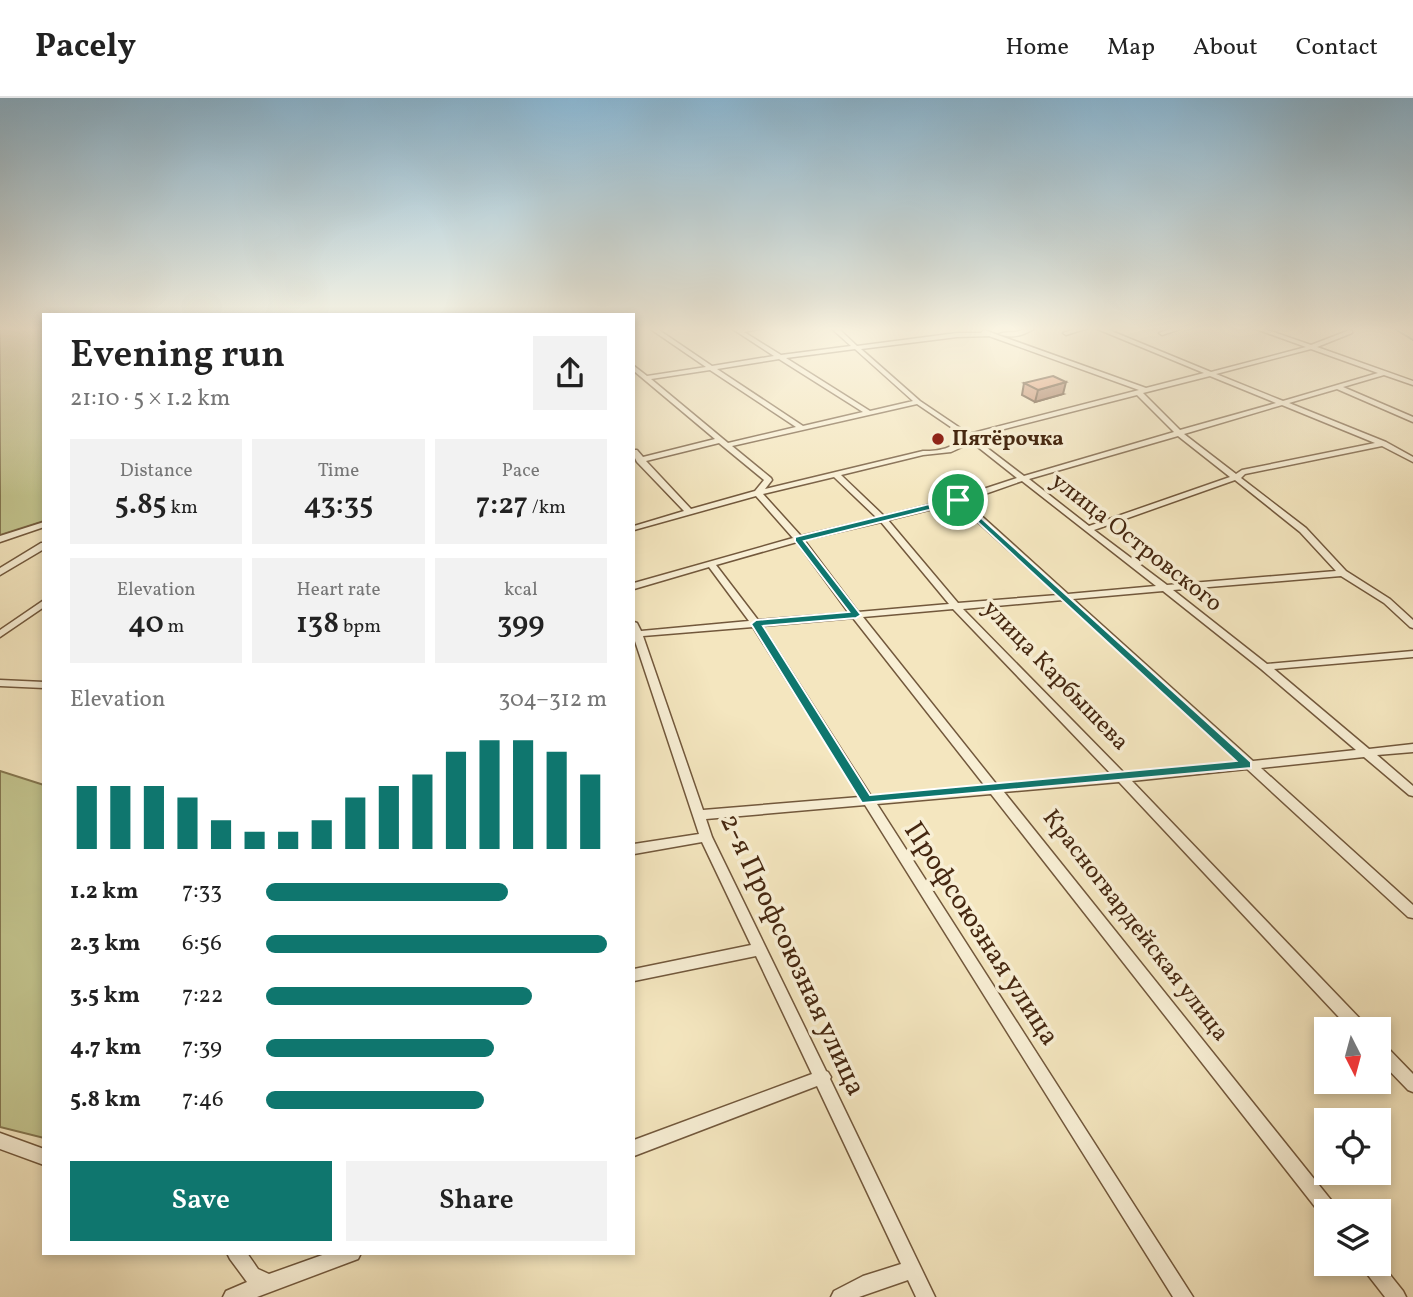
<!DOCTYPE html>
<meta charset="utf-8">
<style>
body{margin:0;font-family:Vollkorn,serif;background:#f2f2f2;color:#222;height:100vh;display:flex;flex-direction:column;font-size:26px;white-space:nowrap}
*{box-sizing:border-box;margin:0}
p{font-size:23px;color:#767676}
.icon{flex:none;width:38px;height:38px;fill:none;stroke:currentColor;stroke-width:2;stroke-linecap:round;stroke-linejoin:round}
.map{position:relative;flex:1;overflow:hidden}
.side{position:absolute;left:42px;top:215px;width:593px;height:942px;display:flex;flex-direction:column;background:#fff;border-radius:0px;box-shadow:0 4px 10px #0003}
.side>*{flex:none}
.needle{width:46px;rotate:174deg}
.fabs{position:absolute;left:1314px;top:919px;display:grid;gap:14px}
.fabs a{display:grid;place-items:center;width:77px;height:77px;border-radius:0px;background:#fff;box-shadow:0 4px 10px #0003;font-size:35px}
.pin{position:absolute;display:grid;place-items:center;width:60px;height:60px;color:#fff;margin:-30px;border:4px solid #fff;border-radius:50%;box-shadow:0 2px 7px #0007}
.round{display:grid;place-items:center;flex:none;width:74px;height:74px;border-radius:0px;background:#f2f2f2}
.head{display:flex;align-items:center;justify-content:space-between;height:119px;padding:0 28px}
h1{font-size:38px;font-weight:600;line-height:52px}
.figures{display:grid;grid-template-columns:repeat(3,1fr);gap:10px;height:119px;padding:7px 28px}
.figures div{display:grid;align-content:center;border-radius:0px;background:#f2f2f2;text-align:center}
.figures b{font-size:30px;font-weight:600}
.figures small{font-size:19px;font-weight:400}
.figures p{font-size:19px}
.chart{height:196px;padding:14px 28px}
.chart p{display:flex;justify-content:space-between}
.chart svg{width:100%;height:126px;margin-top:7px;stroke:#0f766e;stroke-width:6}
.action{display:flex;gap:14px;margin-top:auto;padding:14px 28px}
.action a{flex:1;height:80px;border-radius:0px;background:#0f766e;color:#fff;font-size:28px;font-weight:600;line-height:80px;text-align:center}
.action a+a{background:#f2f2f2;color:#222}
ul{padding:0 28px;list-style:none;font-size:23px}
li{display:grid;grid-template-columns:112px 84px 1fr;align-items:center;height:52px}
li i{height:18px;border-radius:9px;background:#0f766e}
header{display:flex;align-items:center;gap:42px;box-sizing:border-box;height:98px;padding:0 35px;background:#fff;border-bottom:2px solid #e0e0e0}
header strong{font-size:33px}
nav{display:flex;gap:38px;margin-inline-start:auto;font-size:24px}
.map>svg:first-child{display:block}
.green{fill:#c2c38d;stroke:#84764f;stroke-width:2}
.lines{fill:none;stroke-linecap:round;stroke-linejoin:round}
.stream{stroke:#7a8275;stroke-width:2}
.minor-casing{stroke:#72583c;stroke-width:3}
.minor{fill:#f8efd5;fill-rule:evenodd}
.wall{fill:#c18264;stroke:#462811;stroke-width:2}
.shaded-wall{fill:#9d6a51;stroke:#462811;stroke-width:2}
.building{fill:#e09774;stroke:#462811;stroke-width:2}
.route{fill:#0f766e;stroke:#fff;stroke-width:2;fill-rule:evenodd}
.poi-dot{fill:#8f2418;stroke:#f8efd5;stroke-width:2.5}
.labels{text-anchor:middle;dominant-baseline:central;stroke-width:7;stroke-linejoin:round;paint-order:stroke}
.far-poi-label{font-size:21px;font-weight:bold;fill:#462811;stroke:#f8efd5;text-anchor:start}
.street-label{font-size:24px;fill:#462811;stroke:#f8efd5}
.near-street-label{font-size:28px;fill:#462811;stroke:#f8efd5}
</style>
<header>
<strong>Pacely</strong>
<nav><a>Home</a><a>Map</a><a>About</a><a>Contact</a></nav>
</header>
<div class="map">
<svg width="1413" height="1199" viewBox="0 0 1413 1199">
<rect width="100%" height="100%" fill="#f4e6bf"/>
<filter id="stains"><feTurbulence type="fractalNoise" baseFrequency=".00286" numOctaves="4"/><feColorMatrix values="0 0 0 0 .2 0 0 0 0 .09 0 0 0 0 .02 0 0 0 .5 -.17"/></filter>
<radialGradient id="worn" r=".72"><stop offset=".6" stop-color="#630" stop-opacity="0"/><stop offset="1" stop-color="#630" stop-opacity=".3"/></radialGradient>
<path class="green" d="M0 230H44V423L0 437Z
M0 673 44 687V1040L0 1029Z"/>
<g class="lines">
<path class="stream" d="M1393 230 1413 242"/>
<g class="minor-casing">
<path id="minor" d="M649 230H656L712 268 774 258 731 230H764L744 234 781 257 851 248 831 230H838L857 248 957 235H981L984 232 1146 290 1204 275 1095 230H1104L1211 274 1306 249 1253 230H1262L1311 247 1350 232 1352 233V235L1317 249 1413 283V287L1384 277 1343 289 1413 319V324L1337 291 1289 305 1386 344 1413 359V364L1382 348 1245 376 1241 380 1306 430 1346 473 1390 501 1413 522V530L1410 529 1384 505 1341 478 1173 492 1267 566 1413 553V559L1274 571 1369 651 1413 646V654L1377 657 1413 688V698L1409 697 1364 659 1261 670 1413 807V820L1408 819 1247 671 1132 683 1365 926 1367 931H1350L1119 684 1004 694 1335 1107 1338 1113H1326V1121L1323 1119 991 696 877 706 1193 1199H1173L865 707 706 721 712 739 826 973 828 974 831 979 830 981 935 1199H916L908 1182 859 1199H831L834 1193 863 1178 901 1166 817 988 634 1058V1042L812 976 756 858 634 883V871L751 847 702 744 634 756V746L699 736 634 540V524L637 525 641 533 749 523 709 469 634 491V485L793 440 756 398 634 432V428L684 413 637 364 634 358V352H637L643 359 715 341 634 273V268L647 278 706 269ZM989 238 1139 292 969 336 920 303 861 251 957 239ZM855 251 913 303 870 313 786 260ZM1311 251 1378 275 1283 303 1216 276ZM779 261 863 314 803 328 717 271ZM710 272 796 329 728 345 651 281ZM1210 278 1276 305 1180 332 1143 295ZM1137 297 1174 334 1024 378 973 339ZM917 306 964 338C952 351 940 353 923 353L765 391 772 382 771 380 732 348ZM1282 307 1375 345 1242 372 1236 376 1184 336ZM1178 338 1230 379 1089 428 1029 381ZM969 342 1017 380 956 400 884 418 841 377 923 357 951 354 962 349ZM719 345 764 382 755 393 691 411 646 363ZM834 379 877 420 801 438 763 396ZM1235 382 1300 434 1336 473 1167 487 1094 432ZM1022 383 1156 488 1068 496 965 403ZM957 405 1058 497 958 505 888 422ZM881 424 949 506 858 514 804 442ZM797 444 849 515 758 522 716 467ZM1163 493 1261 571 1356 652 1253 663 1073 501ZM1063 502 1240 664 1125 676 963 511ZM953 511 1112 677 997 687 863 519ZM853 520 985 688 871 698 762 528ZM753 529 860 699 703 712 643 538Z
M1027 230H1035C1023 238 1012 241 999 236 1008 232 1014 237 1027 230Z
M1078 230H1088L1066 237 1063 235Z
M1173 230H1183L1162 237 1159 235Z
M44 424V429L0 444V438Z
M41 445H44V451L0 477V470Z
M44 502V509L0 539V532Z
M0 582 44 584V590L0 588Z
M1379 944 1384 946 1413 976V994L1408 992 1379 962Z
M0 1035 44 1051V1067L0 1051Z
M227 1155H247L258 1171 269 1176 328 1155H361L358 1161 257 1199H223L226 1193 247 1184 230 1161Z
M1379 1163 1403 1193 1406 1199H1385L1364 1172 1361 1166H1379Z"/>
</g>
<use href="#minor" class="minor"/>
</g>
<path class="wall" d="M1024 285 1063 296 1035 304 1022 297Z"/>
<path class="shaded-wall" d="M1066 284 1063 296 1035 304 1038 292Z"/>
<path class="building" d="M1053 278 1066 284 1038 292 1024 285Z"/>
<linearGradient id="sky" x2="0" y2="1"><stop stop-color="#8ab8d5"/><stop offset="0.58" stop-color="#faf4e2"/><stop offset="1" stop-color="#faf4e2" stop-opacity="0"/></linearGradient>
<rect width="1413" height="398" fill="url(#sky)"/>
<path class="route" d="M958 399 1251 664V670L862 705 751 526 756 522 849 514 795 443V439ZM957 405 1236 663 870 697 763 528 856 520 861 517 804 443Z"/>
<circle class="poi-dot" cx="938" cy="341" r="7"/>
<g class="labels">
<g class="far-poi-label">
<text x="952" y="341">Пятёрочка</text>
</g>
<g class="street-label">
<text transform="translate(1136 445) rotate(38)">улица Островского</text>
<text transform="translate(1055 578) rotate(46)">улица Карбышева</text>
<text transform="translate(1135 828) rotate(52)">Красногвардейская улица</text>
</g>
<g class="near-street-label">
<text transform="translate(981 836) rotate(57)">Профсоюзная улица</text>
<text transform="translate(792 857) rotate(65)">2-я Профсоюзная улица</text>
</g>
</g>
<rect width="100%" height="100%" filter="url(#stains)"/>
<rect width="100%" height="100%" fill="url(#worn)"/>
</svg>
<div class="fabs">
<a><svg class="needle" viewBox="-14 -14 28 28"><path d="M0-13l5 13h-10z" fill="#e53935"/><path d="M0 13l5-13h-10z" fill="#767676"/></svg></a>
<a><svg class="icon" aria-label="locate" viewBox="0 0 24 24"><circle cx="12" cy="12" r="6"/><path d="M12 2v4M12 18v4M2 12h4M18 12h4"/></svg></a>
<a><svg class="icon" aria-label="layers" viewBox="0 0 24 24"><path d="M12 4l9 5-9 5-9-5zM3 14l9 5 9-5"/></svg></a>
</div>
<div class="pin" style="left:958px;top:402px;background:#1e9e55"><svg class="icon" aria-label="arrive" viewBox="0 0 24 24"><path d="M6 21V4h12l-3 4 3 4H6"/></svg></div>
<section class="side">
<div class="head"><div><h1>Evening run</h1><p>21:10 · 5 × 1.2 km</p></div><a class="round"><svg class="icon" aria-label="share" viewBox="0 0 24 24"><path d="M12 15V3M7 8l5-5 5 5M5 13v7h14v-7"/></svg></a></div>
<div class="figures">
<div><p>Distance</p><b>5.85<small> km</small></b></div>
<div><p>Time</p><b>43:35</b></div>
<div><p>Pace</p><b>7:27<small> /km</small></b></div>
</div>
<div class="figures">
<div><p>Elevation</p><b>40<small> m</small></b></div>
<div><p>Heart rate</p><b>138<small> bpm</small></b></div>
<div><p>kcal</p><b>399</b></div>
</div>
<div class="chart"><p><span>Elevation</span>304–312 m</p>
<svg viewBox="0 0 160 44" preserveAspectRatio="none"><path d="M5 44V22M15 44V22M25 44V22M35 44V26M45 44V34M55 44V38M65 44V38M75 44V34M85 44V26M95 44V22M105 44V18M115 44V10M125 44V6M135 44V6M145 44V10M155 44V18"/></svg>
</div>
<ul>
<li><b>1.2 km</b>7:33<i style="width:71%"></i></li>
<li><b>2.3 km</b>6:56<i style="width:100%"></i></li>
<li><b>3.5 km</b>7:22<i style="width:78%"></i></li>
<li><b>4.7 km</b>7:39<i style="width:67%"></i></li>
<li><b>5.8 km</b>7:46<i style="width:64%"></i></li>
</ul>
<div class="action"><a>Save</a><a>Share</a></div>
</section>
</div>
